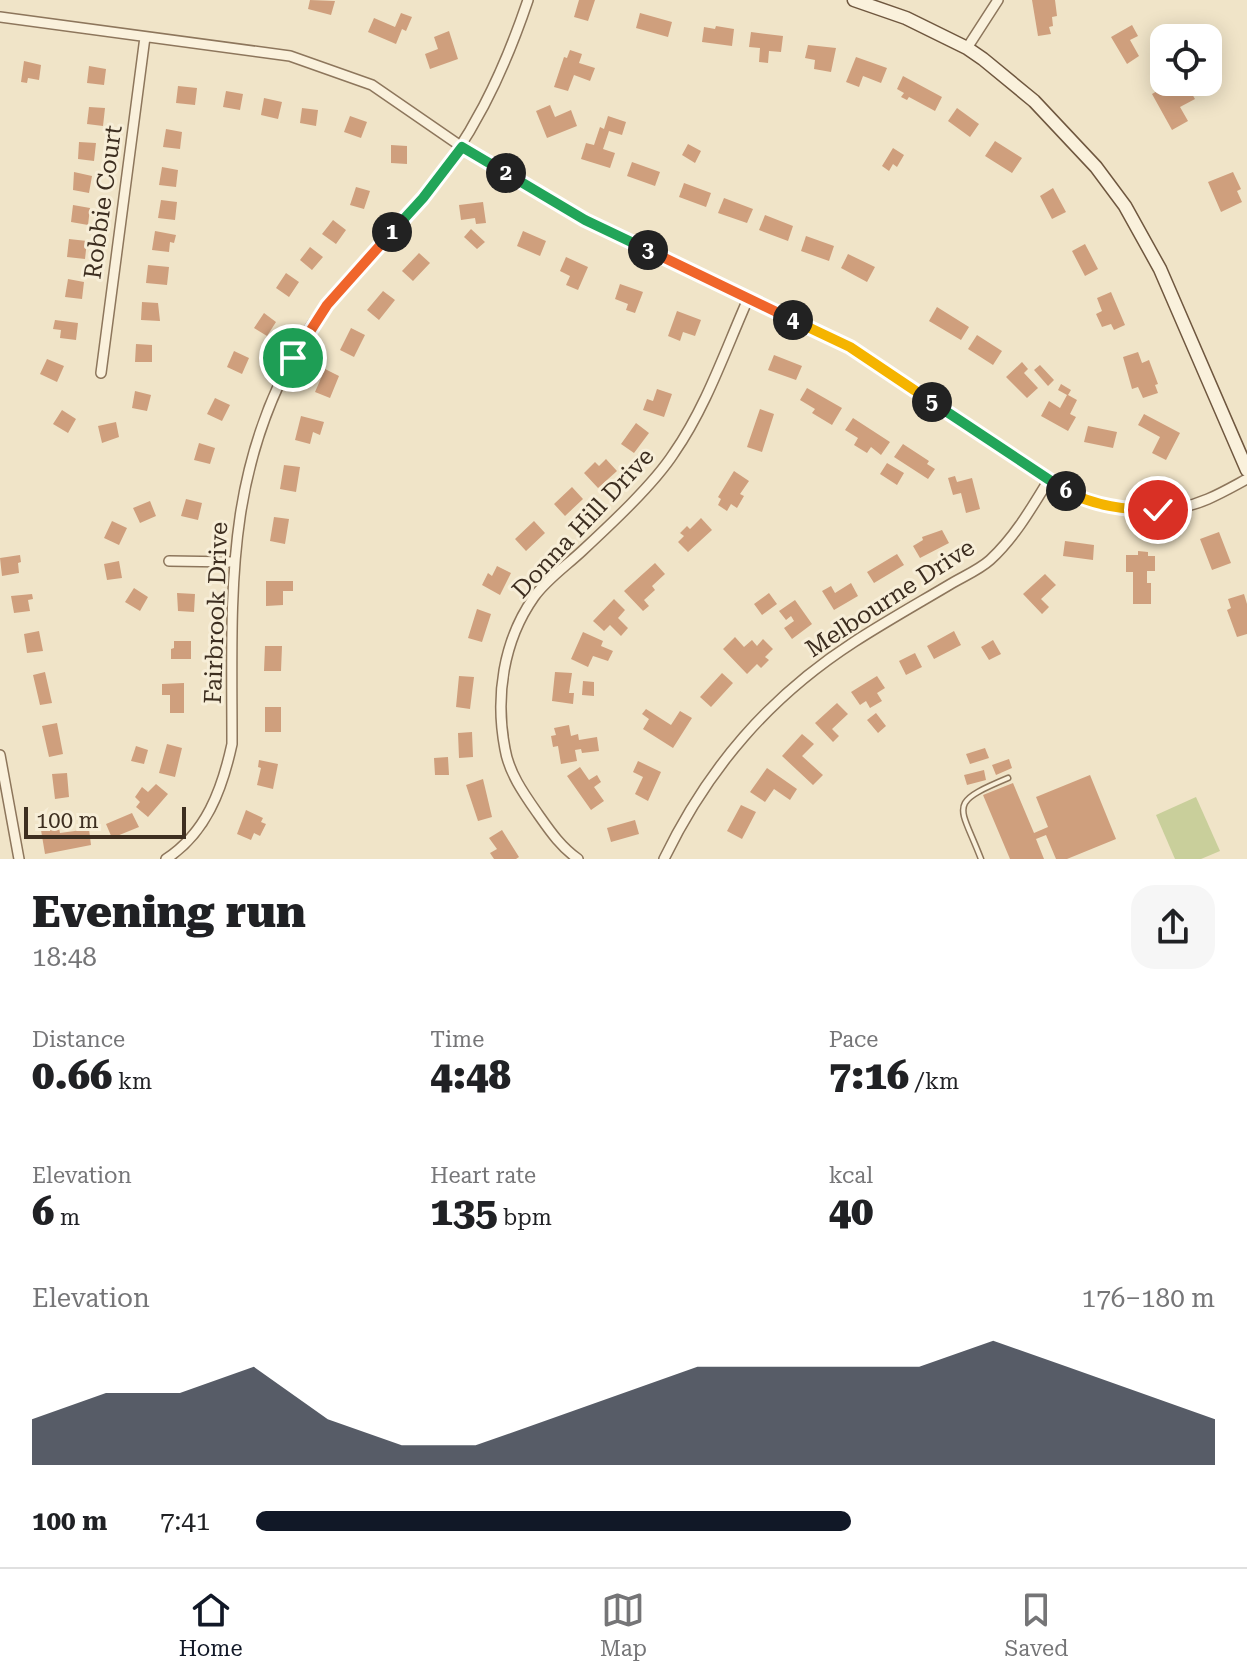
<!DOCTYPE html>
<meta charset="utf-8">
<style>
body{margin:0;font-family:"Roboto Serif",serif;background:#f6f6f6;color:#202124;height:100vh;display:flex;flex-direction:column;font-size:30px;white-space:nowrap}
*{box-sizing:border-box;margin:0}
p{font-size:26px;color:#757577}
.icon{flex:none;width:44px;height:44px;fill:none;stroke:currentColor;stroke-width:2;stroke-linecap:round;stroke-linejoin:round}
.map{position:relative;height:859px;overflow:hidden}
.side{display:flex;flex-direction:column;background:#fff;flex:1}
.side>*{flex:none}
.buttons{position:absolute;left:1150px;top:24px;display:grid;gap:16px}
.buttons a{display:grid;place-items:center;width:72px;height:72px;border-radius:16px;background:#fff;box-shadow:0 4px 20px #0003;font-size:40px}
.scale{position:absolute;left:24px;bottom:20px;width:162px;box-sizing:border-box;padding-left:8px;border:4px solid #3d2e20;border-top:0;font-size:22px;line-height:28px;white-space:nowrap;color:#3d2e20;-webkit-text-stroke:6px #f7eed8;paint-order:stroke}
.pin{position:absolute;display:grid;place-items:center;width:68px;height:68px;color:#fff;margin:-34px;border:4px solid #fff;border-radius:50%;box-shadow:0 2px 8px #0007}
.km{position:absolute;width:40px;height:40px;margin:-20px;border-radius:50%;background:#222;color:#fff;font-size:22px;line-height:40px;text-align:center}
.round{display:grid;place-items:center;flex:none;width:84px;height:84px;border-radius:24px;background:#f6f6f6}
.overview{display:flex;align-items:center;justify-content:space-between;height:136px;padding:0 32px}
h1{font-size:44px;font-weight:800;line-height:60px}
.metrics{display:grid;grid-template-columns:repeat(3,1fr);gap:12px;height:136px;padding:8px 32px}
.metrics div{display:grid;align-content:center}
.metrics b{font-size:40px;font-weight:800}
.metrics small{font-size:22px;font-weight:400}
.metrics p{font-size:22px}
.chart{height:224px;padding:16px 32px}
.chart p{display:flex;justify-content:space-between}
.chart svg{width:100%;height:144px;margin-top:8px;fill:#111827;opacity:.7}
ul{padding:0 32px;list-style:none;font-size:26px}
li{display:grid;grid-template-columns:128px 96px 1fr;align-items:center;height:60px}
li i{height:20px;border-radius:10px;background:#111827}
.menu{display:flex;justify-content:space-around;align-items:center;height:112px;border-top:2px solid #e0e0e0;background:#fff;font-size:22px;color:#757577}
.menu a{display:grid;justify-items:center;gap:4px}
.menu .current{color:#111827}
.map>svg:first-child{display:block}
.green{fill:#c9cf9b}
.building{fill:#cf9f7d}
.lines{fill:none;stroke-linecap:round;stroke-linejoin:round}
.lane-casing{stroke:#8d765c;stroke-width:7}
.street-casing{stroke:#8d765c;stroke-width:12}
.secondary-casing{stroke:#6f573f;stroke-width:15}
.lane{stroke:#faf1dc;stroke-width:4}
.street{stroke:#faf1dc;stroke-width:9}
.secondary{stroke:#faf1dc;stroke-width:12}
.split-1-casing{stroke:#fff;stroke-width:16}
.split-2-casing{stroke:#fff;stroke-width:16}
.split-3-casing{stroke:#fff;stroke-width:16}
.split-4-casing{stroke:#fff;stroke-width:16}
.split-5-casing{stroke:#fff;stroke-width:16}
.split-6-casing{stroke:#fff;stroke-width:16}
.split-7-casing{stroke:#fff;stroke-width:16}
.split-1{stroke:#f0652b;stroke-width:10}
.split-2{stroke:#22a559;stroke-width:10}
.split-3{stroke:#22a559;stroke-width:10}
.split-4{stroke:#f0652b;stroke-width:10}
.split-5{stroke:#f5b400;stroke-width:10}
.split-6{stroke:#22a559;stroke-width:10}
.split-7{stroke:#f5b400;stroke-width:10}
.labels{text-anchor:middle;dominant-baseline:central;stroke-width:6;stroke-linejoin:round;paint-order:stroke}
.street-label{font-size:24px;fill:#3d2e20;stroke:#f7eed8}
</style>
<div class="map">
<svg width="1247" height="859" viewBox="0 0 1247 859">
<rect width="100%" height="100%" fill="#f0e4c8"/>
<path class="green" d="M1196 797 1220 851 1201 859H1175L1156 815Z"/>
<path class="building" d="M310 0 335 1 331 15 308 9Z
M579 0H595L588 21 574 17Z
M1032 0H1055L1057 16 1052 17 1053 26 1049 27 1051 34 1038 36Z
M401 13 412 17 406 31 402 29 396 44 368 32 374 18 395 27Z
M640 13 672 22 668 37 636 28Z
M1132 25 1138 36 1130 40 1139 56 1127 64 1111 37Z
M716 26 734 29 732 46 702 42 704 27 715 29Z
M449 31 458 59 430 69 425 54 438 49 434 37Z
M751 32 783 36 781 52 769 51 768 63 759 62 760 48 749 47Z
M808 45 836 48 831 72 814 69 815 60 805 58Z
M570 50 582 54 579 63 595 68 590 81 574 75 568 91 554 87 564 57 567 58Z
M856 57 887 68 881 83 863 76 859 87 846 82Z
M24 61 41 65 39 80 28 78 27 83 21 82Z
M89 66 106 69 104 85 87 83Z
M903 76 942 97 935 111 909 97 907 100 901 97 904 93 897 89Z
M1186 84 1195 99 1180 107 1188 121 1172 130 1152 94 1166 86 1170 93Z
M178 86 197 88 195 105 176 103Z
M226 91 243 94 240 110 223 107Z
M264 98 282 102 278 119 261 115Z
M550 105 555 117 571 110 577 126 547 138 536 111Z
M89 107 105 108 103 126 87 124Z
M302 108 318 110 316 126 300 123Z
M957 108 979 124 970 137 948 121Z
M350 116 367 122 361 138 344 132Z
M608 116 626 122 622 135 609 131 603 149 615 153 610 168 581 159 586 143 594 145 600 127 604 129Z
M166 129 182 132 180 149 163 147Z
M995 141 1022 158 1012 173 985 156Z
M79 142 96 143 94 161 78 159Z
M688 144 701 151 695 163 682 155Z
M391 145 407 146V164L391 163Z
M893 148 904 155 897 167 893 164 889 171 882 166Z
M632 162 660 172 655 186 627 176Z
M162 167 178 170 176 187 159 185Z
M74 172 92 176 89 193 73 190Z
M1233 172 1241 189 1237 191 1242 202 1221 212 1208 182Z
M684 183 711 193 706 207 679 197Z
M356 187 370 191 364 209 350 205Z
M1053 188 1066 212 1052 219 1040 196Z
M724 198 753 209 747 223 718 213Z
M161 200 177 202 175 220 158 218Z
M483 202 486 223 476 224 475 218 461 220 459 205Z
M73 205 90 208 88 225 71 222Z
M765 215 793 226 788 241 759 230Z
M333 220 346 230 336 244 322 234Z
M471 229 485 242 477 249 464 237Z
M155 231 176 235 174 243 170 242 169 252 152 250Z
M523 231 546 241 540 256 517 246Z
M806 236 834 246 829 261 801 251Z
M69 239 87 241 85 259 67 257Z
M1085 244 1098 269 1085 276 1072 251Z
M310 247 323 257 312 270 300 260Z
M419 253 430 263 413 281 402 271Z
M848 254 875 267 867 282 841 268Z
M566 257 588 267 578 290 566 285 570 276 560 271Z
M148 265 169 267 167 285 146 283Z
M286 273 299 282 289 297 276 288Z
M68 279 84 282 82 299 65 297Z
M620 284 643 292 635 313 626 310 628 304 615 299Z
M383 291 395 300 379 320 367 310Z
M1111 292 1125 325 1114 330 1111 324 1102 327 1096 314 1102 311 1097 298Z
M142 302 158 303 160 321 141 320Z
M937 307 969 327 961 340 929 321Z
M677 311 701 320 695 336 683 332 680 341 668 336Z
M264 313 276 322 267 336 254 328Z
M55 320 78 323 76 340 60 338 61 330 53 329Z
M351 328 365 335 354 357 340 350Z
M977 335 1002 351 993 365 968 349Z
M136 344 152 345V362H135Z
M234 351 249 358 242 374 227 367Z
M1138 352 1142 363 1149 360 1158 384 1155 385 1158 393 1143 398 1138 387 1132 389 1123 357Z
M774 355 802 366 796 380 768 370Z
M47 359 64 366 57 382 40 374Z
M1022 362 1028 369 1024 373 1038 388 1027 398 1006 377Z
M1040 365 1054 380 1048 386 1034 370Z
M325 369 339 376 330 398 315 392Z
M1061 384 1071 390 1068 395 1077 400 1070 414 1076 417 1068 431 1041 416 1049 401 1060 408 1067 395 1058 390Z
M807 388 842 408 832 425 812 413 815 409 800 400Z
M657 389 672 394 664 417 643 410 647 399 653 401Z
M135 391 151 395 147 411 132 408Z
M215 398 230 405 222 421 207 414Z
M760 409 774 414 762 452 747 447Z
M62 410 76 419 68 433 53 424Z
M1144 414 1180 433 1166 460 1152 453 1160 437 1138 425Z
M301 416 324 422 320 435 313 432 310 444 295 440Z
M853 418 890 442 881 455 871 447 867 453 854 445 858 438 845 430Z
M116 422 119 437 102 443 98 426Z
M636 423 649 433 634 453 621 444Z
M1088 426 1117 432 1113 448 1084 442Z
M199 443 215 448 210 464 194 460Z
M903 444 929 461 927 464 935 469 928 479 894 457Z
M606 459 617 471 598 488 584 473 595 462 599 466Z
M887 463 904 473 897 485 880 474Z
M284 465 300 467 296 492 280 489Z
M734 471 749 481 740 494 744 496 737 508 731 504 727 511 718 505 721 499 718 497Z
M955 476 957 482 972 478 980 509 966 513 961 493 953 495 948 478Z
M572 487 583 499 565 516 554 504Z
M186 499 202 503 198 520 181 516Z
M150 501 156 516 140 523 133 508Z
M274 517 289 519 285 544 270 541Z
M701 518 712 530 688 552 678 542 684 536 680 533 687 526 690 529Z
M112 521 127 528 119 545 104 538Z
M534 521 545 533 526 551 515 539Z
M942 530 949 543 920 558 913 546 923 540 922 537Z
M1219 532 1231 563 1212 570 1200 539Z
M1065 541 1094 545 1093 560 1063 556Z
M1138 551 1148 552V556H1155V571H1147V583H1151V604H1133V572H1126V555H1138Z
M897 554 904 565 874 583 867 572Z
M20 555 21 562 18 563 19 573 2 576 0 558Z
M119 561 122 578 107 580 104 564Z
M655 563 665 574 652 586 655 590 644 600 649 606 643 611 624 591Z
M497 566 511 573 500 595 482 585 488 573 492 576Z
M1045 574 1056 585 1041 599 1049 607 1042 614 1023 594Z
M266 581H293V591H283V605L266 606Z
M851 583 858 596 834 610 822 591 831 586 835 593Z
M134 588 148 597 140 611 125 602Z
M177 593 195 594 194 612 178 611Z
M769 593 777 604 762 615 754 604Z
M32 594 33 599 28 600 30 611 14 613 11 596Z
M1244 594 1247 604V634L1237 637 1227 610 1231 608 1228 599Z
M614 599 625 610 618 618 628 628 621 636 610 625 604 631 593 621Z
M795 600 812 624 792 639 784 628 794 621 791 616 786 620 779 611Z
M477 609 491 614 482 642 468 638Z
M39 631 43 651 27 653 24 634Z
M954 631 961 645 934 659 927 646Z
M583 632 603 641 601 646 613 651 608 661 593 656 588 667 571 659Z
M735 637 744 647 752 640 757 646 763 639 773 649 765 657 769 660 761 668 757 664 747 674 723 649Z
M993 640 1001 654 989 660 981 647Z
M174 641H191V659H171V649L174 648Z
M265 646H282L281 671H264Z
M915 653 922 667 906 675 899 661Z
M45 672 52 703 40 705 33 675Z
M555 672 572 673 569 693H574L573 704 552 701Z
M722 673 733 683 711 707 700 697Z
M459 676 474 677 470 709 456 707Z
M877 676 885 688 877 693 882 701 870 708 866 701 860 705 851 692Z
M583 681 594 682V696L582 695Z
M184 683V713H170V695H162V684Z
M837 703 848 714 832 729 839 736 833 742 815 723Z
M265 707H281V732H265Z
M646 709 671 725 680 711 692 718 673 748 643 729 649 719 642 714Z
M876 713 886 726 878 733 867 720Z
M57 723 63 754 49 757 42 726Z
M569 725 571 736 578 734 579 740 597 737 599 751 582 753 581 749 575 750 577 761 561 764 558 746 553 747 551 736 556 735 554 728Z
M472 732 473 757 459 758 458 733Z
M802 734 814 744 802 756 823 775 813 785 782 756Z
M167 744 182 748 175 777 159 773Z
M136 746 148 750 144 764 131 761Z
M985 748 989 758 970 764 966 754Z
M448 757 449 775H435L434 758Z
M1009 759 1012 768 996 775 992 765Z
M259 760 278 764 273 789 257 785 261 768 258 767Z
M638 761 661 772 648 801 635 794 643 777 633 772Z
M580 767 589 780 597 775 601 782 594 787 604 801 591 810 567 776Z
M767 768 797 789 790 800 774 789 765 802 750 792Z
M984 770 986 780 967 785 964 775Z
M67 773 69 797 55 799 52 774Z
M1090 775 1116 839 1067 859H1056L1046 835 1036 839 1044 859H1010L983 795 1013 783 1034 833 1048 827 1036 797Z
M483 779 492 817 478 821 466 785Z
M156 784 168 794 148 817 136 807 140 802 135 797 142 787 148 792Z
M741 805 756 812 742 839 727 831Z
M246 810 263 818 261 822 266 824 260 836 254 833 251 840 237 834Z
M132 813 139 827 112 838 106 824Z
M635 820 639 834 611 842 607 828Z
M58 822 60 833 89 829 91 845 45 854 40 824Z
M502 830 519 857 516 859H494L490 853 497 849 489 838Z"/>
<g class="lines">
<g class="lane-casing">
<path id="lane" d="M981 859C960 804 946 804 1008 778"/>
</g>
<g class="street-casing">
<path id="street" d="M0 17 290 56 372 85 462 147 585 220 850 347 1048 481C1093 511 1157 521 1208 499 1222 493 1234 486 1247 479
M967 48 998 0
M101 373 145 37
M169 561 233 562
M0 755 19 859
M166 859C206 833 222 790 232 744 232 594 223 468 306 334 337 284 382 246 420 201 471 141 503 74 528 0
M578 859C560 846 550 831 538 814 524 794 509 773 505 749 495 697 503 641 534 597 546 580 566 566 582 551 610 525 654 484 674 453 706 407 725 351 748 299
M664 859C708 768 769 697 854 642 885 622 917 604 949 585 962 577 979 570 990 560 1014 538 1031 509 1048 481"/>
</g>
<g class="secondary-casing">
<path id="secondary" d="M854 0 906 18 967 48 983 59 1034 101 1096 167 1125 206 1160 269 1247 470"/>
</g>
<use href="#lane" class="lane"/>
<use href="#street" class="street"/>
<use href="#secondary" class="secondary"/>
</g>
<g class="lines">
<g class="split-1-casing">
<path id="split-1" d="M293 358 327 305 392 232"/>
</g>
<g class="split-2-casing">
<path id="split-2" d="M392 232 423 198 462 147 506 173"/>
</g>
<g class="split-3-casing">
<path id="split-3" d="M506 173 585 220 648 250"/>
</g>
<g class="split-4-casing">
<path id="split-4" d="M648 250 793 320"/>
</g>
<g class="split-5-casing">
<path id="split-5" d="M793 320 850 347 932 402"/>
</g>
<g class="split-6-casing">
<path id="split-6" d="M932 402 1066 491"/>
</g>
<g class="split-7-casing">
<path id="split-7" d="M1066 491C1095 506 1125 510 1158 510"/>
</g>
<use href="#split-1" class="split-1"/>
<use href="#split-2" class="split-2"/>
<use href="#split-3" class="split-3"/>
<use href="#split-4" class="split-4"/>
<use href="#split-5" class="split-5"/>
<use href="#split-6" class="split-6"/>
<use href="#split-7" class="split-7"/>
</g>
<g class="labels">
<g class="street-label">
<text transform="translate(103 202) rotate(-82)">Robbie Court</text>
<text transform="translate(583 523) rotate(-47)">Donna Hill Drive</text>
<text transform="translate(890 598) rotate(-33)">Melbourne Drive</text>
<text transform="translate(216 613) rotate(-88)">Fairbrook Drive</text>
</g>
</g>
</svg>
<div class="buttons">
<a><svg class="icon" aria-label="locate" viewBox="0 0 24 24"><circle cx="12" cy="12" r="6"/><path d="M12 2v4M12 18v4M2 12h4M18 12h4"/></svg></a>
</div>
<div class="scale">100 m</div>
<div class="pin" style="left:293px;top:358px;background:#1e9e55"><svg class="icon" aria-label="arrive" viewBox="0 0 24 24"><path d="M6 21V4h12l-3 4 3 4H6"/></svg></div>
<div class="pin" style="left:1158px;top:510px;background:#d93025"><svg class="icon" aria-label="check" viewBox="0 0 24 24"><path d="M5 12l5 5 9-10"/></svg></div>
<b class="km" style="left:392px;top:232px">1</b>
<b class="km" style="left:506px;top:173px">2</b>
<b class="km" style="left:648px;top:250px">3</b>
<b class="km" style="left:793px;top:320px">4</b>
<b class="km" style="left:932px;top:402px">5</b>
<b class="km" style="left:1066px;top:491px">6</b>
</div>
<section class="side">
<div class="overview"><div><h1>Evening run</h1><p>18:48</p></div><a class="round"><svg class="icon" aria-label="share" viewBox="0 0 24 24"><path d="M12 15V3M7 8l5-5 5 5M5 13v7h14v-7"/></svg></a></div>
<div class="metrics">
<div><p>Distance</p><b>0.66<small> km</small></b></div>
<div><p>Time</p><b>4:48</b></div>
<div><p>Pace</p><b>7:16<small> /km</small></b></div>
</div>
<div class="metrics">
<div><p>Elevation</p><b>6<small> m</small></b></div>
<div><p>Heart rate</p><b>135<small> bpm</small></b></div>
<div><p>kcal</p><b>40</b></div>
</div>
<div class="chart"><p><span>Elevation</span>176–180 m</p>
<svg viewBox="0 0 160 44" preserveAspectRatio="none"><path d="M0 44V30L10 22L20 22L30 14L40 30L50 38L60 38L70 30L80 22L90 14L100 14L110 14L120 14L130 6L140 14L150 22L160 30V44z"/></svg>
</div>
<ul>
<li><b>100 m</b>7:41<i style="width:62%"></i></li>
</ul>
</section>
<nav class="menu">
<a class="current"><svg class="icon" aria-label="home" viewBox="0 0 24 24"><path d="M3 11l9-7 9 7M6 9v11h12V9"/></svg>Home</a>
<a><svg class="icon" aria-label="map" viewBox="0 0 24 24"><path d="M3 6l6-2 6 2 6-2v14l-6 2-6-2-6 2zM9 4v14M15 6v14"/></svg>Map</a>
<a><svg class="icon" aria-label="saved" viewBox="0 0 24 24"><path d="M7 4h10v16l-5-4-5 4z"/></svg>Saved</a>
</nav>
